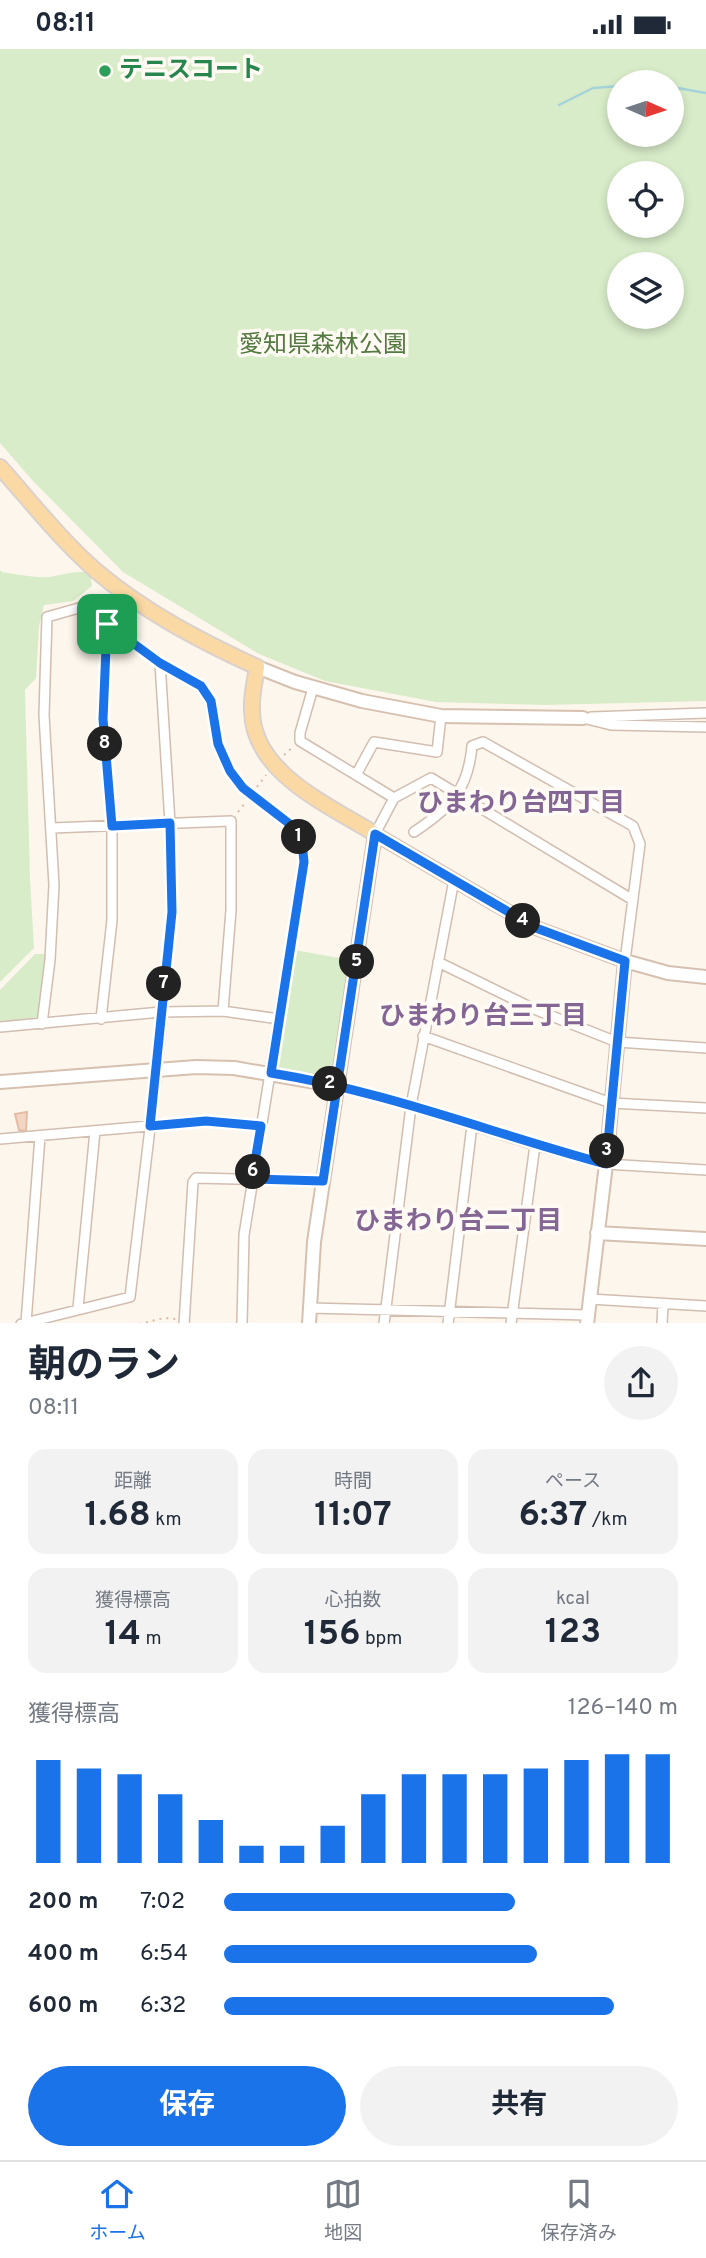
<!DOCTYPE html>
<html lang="ja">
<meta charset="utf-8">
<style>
body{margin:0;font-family:Overpass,"Noto Sans JP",sans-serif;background:#f2f2f3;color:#1f2937;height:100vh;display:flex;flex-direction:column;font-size:26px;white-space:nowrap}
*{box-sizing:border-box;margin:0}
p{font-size:23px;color:#747a83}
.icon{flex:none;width:38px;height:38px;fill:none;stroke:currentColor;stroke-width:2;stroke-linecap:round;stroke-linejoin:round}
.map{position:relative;height:1274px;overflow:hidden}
.drawer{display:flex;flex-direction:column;background:#fff;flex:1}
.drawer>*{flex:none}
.needle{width:46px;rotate:93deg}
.buttons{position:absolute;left:607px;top:21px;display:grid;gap:14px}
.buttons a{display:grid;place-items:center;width:77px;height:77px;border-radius:50%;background:#fff;box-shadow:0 4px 10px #0003;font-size:35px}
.pin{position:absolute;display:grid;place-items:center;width:60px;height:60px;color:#fff;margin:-30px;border-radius:14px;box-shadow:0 4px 10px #0006}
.km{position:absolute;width:35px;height:35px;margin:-18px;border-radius:50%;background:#222;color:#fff;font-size:19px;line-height:35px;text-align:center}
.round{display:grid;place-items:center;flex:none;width:74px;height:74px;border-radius:37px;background:#f2f2f3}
.head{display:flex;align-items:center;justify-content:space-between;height:119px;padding:0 28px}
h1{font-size:38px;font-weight:700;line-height:52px}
.figures{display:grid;grid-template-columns:repeat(3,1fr);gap:10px;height:119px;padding:7px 28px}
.figures div{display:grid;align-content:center;border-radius:18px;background:#f2f2f3;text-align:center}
.figures b{font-size:35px;font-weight:700}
.figures small{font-size:19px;font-weight:400}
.figures p{font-size:19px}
.chart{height:196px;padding:14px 28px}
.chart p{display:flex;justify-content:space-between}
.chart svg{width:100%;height:126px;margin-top:7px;stroke:#1a73e8;stroke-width:6}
.action{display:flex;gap:14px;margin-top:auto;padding:14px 28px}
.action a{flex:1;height:80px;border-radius:42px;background:#1a73e8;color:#fff;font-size:28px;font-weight:700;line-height:80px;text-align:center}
.action a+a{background:#f2f2f3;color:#1f2937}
ul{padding:0 28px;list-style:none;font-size:23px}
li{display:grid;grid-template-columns:112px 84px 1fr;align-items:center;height:52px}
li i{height:18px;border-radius:9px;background:#1a73e8}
.status{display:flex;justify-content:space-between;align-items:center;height:49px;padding:0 35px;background:#fff;direction:ltr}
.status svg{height:19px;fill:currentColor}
.tabs{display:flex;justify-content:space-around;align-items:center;height:98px;border-top:2px solid #e0e1e3;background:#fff;font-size:19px;color:#747a83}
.tabs a{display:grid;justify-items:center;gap:4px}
.tabs .current{color:#1a73e8}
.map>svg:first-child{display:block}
.green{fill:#d8ecc9;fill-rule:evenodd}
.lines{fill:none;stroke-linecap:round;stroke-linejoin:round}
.stream{stroke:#a5d3da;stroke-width:2.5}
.building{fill:#f3d5c3;stroke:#e6bba3;stroke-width:2}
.street-casing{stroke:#d1beb0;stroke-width:12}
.secondary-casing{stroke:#d6c0b0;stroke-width:16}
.primary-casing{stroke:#dad1cd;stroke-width:18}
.path{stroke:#d9b8a5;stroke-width:2;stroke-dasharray:2 5;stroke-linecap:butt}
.street{stroke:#fff;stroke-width:9}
.secondary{stroke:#fff;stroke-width:12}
.primary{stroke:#fbd9a5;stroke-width:14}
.route-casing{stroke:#fff;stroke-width:14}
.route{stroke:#1a73e8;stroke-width:9}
.leisure-dot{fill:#2e9e5b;stroke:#fffaf3;stroke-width:2.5}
.labels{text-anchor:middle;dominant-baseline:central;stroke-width:7;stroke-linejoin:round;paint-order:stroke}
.leisure-label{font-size:24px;font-weight:bold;fill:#27864d;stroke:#fffaf3;text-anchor:start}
.park-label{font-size:24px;fill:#537a41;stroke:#fffaf3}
.neighbourhood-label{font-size:26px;font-weight:bold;fill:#846695;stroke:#fffaf3}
</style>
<div class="status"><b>08:11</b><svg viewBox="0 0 49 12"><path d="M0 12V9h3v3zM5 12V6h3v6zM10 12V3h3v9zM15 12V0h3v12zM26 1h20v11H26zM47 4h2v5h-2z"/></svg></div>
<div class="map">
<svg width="706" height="1275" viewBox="0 0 706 1275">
<rect width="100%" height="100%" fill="#fdf6ec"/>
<path class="green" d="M0 0H706V652L546 656 436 653 325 632 259 605 123 523 33 432 0 394ZM620 33H672V86H620ZM620 124H672V177H620ZM620 215H672V268H620Z
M0 521 2 523C17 525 33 529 49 528 63 526 75 521 90 524L92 537 73 552 44 556 39 577 36 629 25 641 30 830 34 899 0 933Z
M295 901 350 911 334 1022 326 1027 278 1021 276 1016Z
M35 905H45L39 967 34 972 0 975V941Z"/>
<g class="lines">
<path class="stream" d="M638 33H660
M672 38 706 44
M559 56 593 39 620 37"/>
</g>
<path class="building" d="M27 1063 26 1082 19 1081 15 1065Z"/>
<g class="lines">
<g class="street-casing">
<path id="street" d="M313 639 300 684V692L394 749
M591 668 706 664
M583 669 611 676 706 678
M356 726 374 693 437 703 441 667
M52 779 231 772V861L223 962
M414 783C450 759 468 742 472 697L483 693 633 777 640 795 625 912
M375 785 394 749 431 729 633 851
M438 913 534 960 617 993 706 999
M101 970 112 871V777L103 670 107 575
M42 975 50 911 54 836 44 666 47 568 86 557 160 614 201 637 211 652 218 695 230 722 243 739 291 777 302 793 304 813 244 1186 242 1275
M0 978 161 963 223 962 279 970
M423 987 611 1054 706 1059
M339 1037 411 1057 535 1096 606 1115 706 1121
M0 1090 206 1072 261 1077
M590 1250 706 1257
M78 1259 95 1082
M309 1259 588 1266
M26 1274 40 1087
M21 1275 130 1248 157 1020 172 863 170 774 160 614
M184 1275 193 1133 196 1129 323 1132
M384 1275 411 1057 454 831
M448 1275 472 1076
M511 1275 535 1096
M662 1275 663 1255"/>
</g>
<g class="secondary-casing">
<path id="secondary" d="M257 618 295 633 362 652 441 667 583 669
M0 1033 196 1018 234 1019 339 1037
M597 1184 706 1190
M309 1275 314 1193 375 785 536 879 625 912 668 924 706 928
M587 1275 606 1115 625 912"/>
</g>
<g class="primary-casing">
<path id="primary" d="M0 418C31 453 60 490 95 521 143 562 200 592 257 618 255 632 251 647 252 661 252 724 329 756 375 785"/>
</g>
<path class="path" d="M284 706 293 698
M257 738 266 726
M238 763 245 754
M139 1275 164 1269 176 1270"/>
<use href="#street" class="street"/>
<use href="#secondary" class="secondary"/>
<use href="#primary" class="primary"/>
</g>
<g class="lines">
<g class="route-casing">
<path id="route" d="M107 575 160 614 201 637 211 652 218 695 230 722 243 739 291 776 302 793 304 813 271 1024C385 1042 494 1085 606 1115L625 912 536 879 375 785 323 1132 252 1130 261 1077 206 1072 150 1077 172 863 170 774 112 777 103 670 107 575"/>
</g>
<use href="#route" class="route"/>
</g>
<circle class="leisure-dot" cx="105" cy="22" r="7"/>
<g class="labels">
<g class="leisure-label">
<text x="119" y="22">テニスコート</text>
</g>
<g class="park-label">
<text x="323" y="297">愛知県森林公園</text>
</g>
<g class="neighbourhood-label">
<text x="521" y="755">ひまわり台四丁目</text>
<text x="483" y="968">ひまわり台三丁目</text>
<text x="458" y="1173">ひまわり台二丁目</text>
</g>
</g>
</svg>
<div class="buttons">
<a><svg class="needle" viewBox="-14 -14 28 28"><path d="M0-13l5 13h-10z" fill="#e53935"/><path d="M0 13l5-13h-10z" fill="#747a83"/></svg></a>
<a><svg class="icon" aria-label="locate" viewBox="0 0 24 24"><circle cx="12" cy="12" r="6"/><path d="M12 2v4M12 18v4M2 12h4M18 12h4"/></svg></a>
<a><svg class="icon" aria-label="layers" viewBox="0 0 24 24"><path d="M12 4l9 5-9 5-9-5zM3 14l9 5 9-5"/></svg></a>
</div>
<div class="pin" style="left:107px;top:575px;background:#1e9e55"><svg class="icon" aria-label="arrive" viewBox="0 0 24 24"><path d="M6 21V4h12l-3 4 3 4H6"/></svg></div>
<b class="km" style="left:299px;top:788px">1</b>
<b class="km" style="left:330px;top:1035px">2</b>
<b class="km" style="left:607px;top:1102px">3</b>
<b class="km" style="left:523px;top:872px">4</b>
<b class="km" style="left:357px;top:913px">5</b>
<b class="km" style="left:253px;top:1123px">6</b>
<b class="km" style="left:164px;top:935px">7</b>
<b class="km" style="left:105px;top:695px">8</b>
</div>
<section class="drawer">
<div class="head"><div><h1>朝のラン</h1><p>08:11</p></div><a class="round"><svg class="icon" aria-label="share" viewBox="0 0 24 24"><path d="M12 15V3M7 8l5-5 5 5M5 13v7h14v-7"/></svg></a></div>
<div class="figures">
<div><p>距離</p><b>1.68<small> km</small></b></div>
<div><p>時間</p><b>11:07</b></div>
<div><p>ペース</p><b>6:37<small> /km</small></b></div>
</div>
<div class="figures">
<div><p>獲得標高</p><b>14<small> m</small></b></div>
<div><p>心拍数</p><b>156<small> bpm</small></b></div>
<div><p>kcal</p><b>123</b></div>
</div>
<div class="chart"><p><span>獲得標高</span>126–140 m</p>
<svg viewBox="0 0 160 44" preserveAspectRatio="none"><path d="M5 44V8M15 44V11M25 44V13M35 44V20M45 44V29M55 44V38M65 44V38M75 44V31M85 44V20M95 44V13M105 44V13M115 44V13M125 44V11M135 44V8M145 44V6M155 44V6"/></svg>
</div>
<ul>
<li><b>200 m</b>7:02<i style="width:64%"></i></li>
<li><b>400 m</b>6:54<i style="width:69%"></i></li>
<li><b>600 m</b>6:32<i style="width:86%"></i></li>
</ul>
<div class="action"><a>保存</a><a>共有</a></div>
</section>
<nav class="tabs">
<a class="current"><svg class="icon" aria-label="home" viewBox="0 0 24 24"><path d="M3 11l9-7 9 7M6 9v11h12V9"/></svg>ホーム</a>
<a><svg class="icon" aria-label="map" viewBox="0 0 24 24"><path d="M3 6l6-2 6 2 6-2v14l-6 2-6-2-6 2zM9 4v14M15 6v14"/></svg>地図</a>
<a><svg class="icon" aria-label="saved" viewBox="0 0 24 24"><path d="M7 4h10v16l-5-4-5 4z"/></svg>保存済み</a>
</nav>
